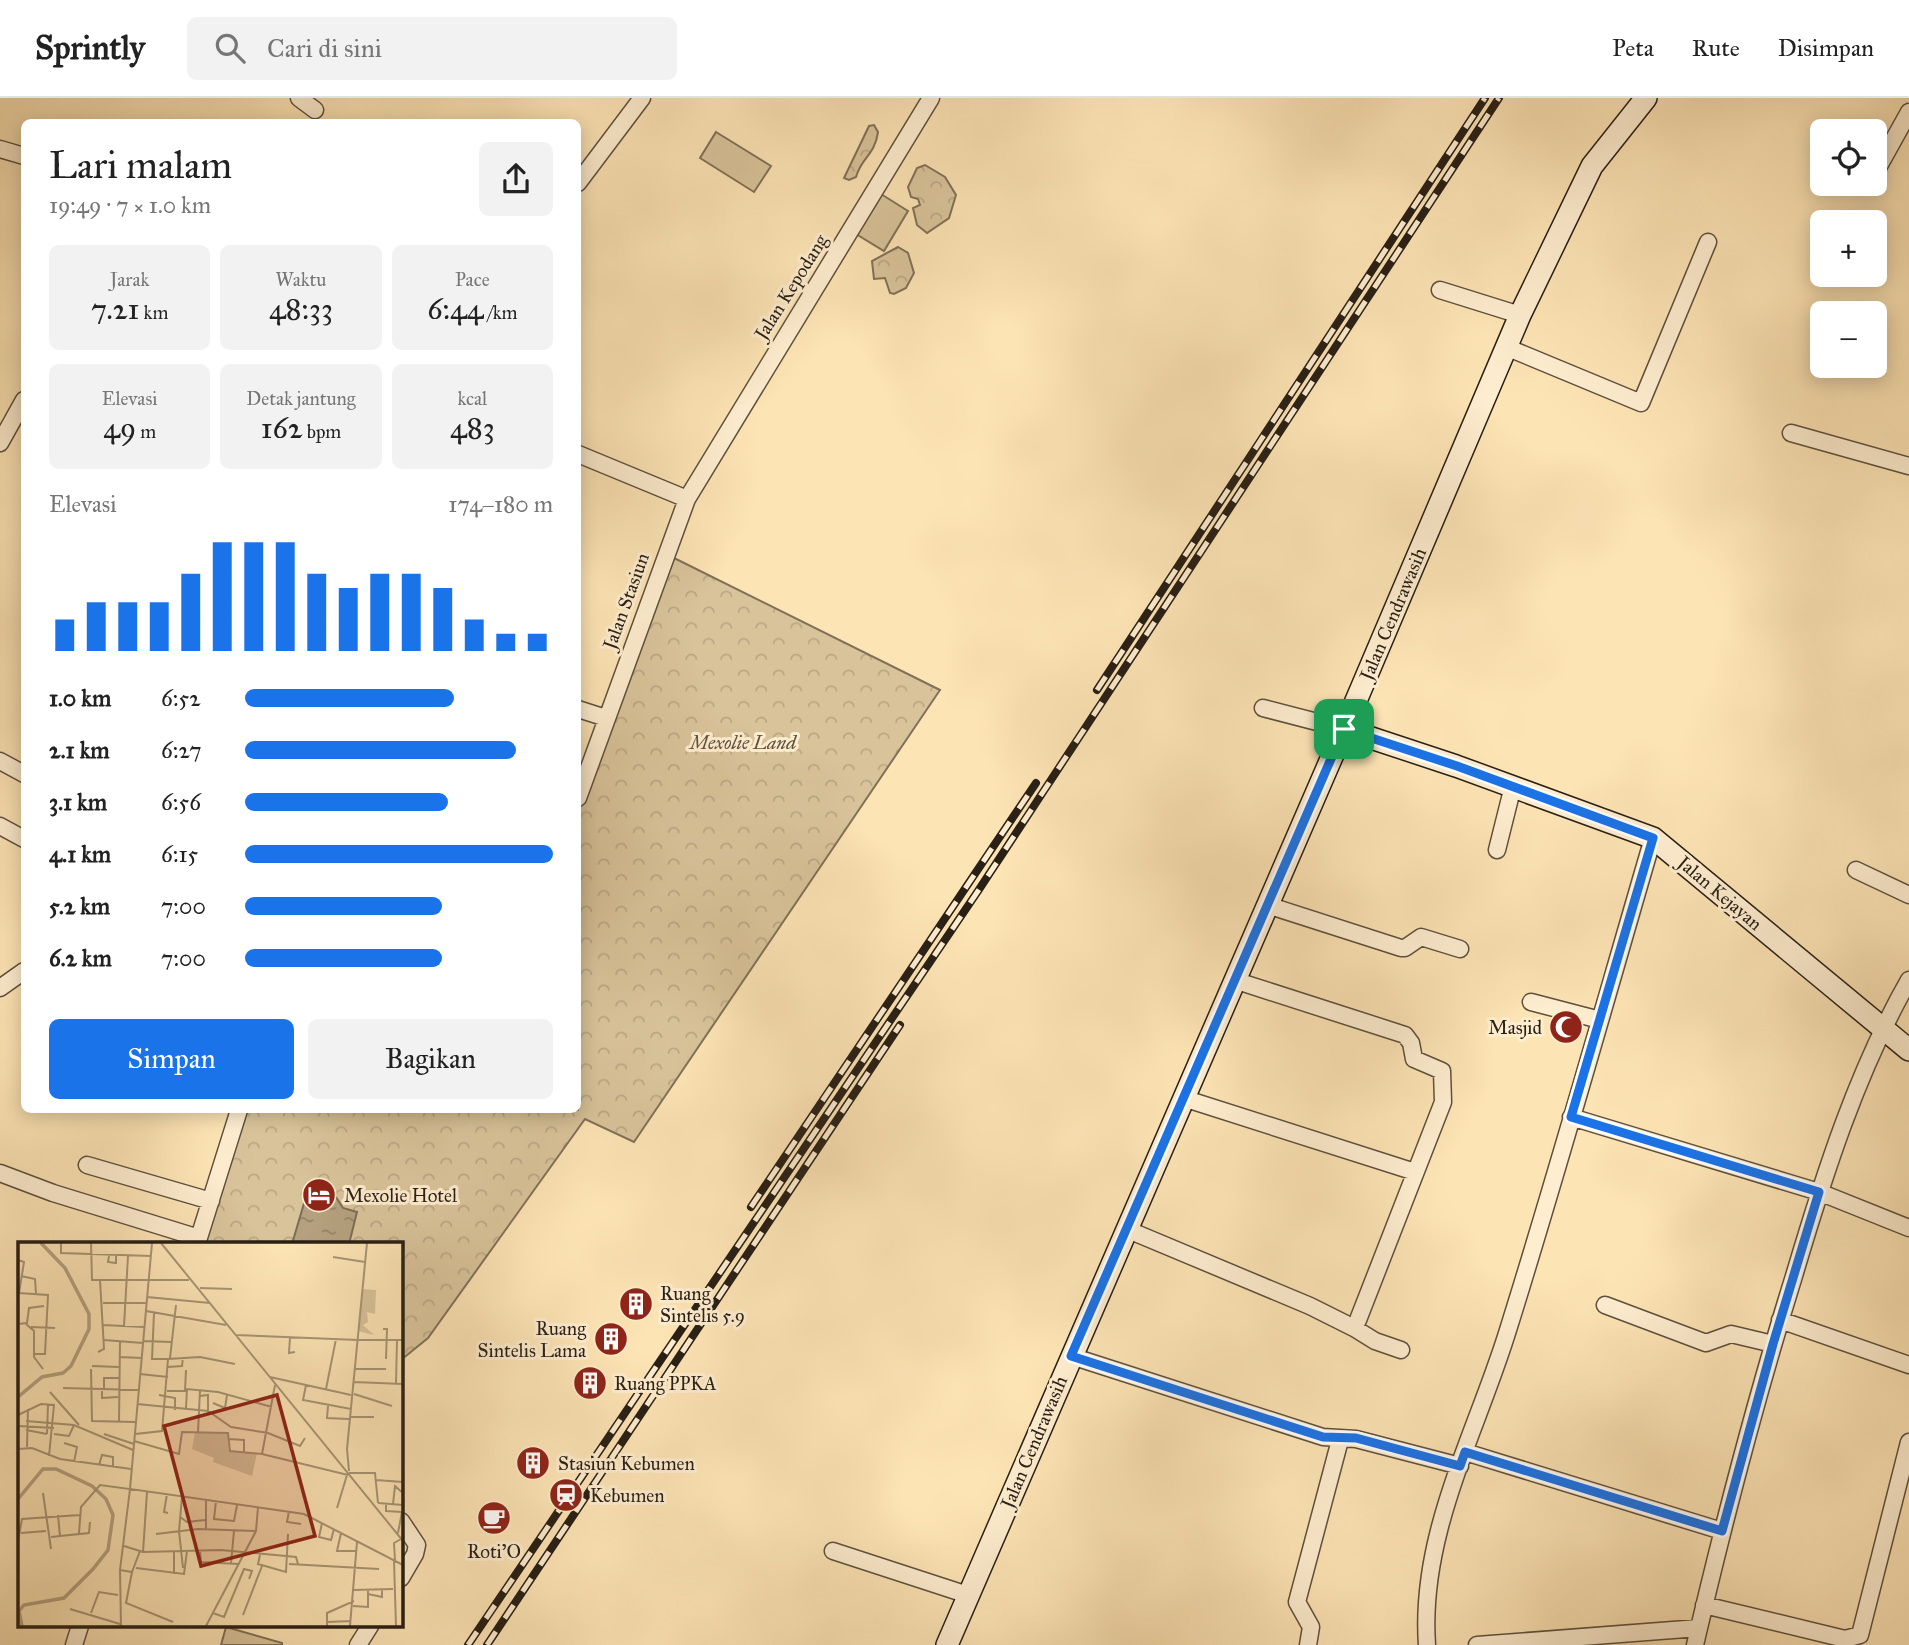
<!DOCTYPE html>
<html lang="id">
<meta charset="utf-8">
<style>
body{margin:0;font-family:"IM FELL Great Primer",serif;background:#f2f2f2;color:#222;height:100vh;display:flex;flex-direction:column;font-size:26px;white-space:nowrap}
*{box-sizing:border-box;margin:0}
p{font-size:23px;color:#767676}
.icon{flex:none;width:38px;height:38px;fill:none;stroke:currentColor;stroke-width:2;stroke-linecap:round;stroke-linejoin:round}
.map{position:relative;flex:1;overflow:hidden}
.side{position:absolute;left:21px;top:21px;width:560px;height:994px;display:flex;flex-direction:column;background:#fff;border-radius:10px;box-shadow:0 4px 18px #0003}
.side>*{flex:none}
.controls{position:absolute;left:1810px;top:21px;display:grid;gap:14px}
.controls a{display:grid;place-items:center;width:77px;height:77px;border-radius:10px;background:#fff;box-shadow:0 4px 18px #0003;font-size:35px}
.pin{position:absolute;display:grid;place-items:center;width:60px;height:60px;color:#fff;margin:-30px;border-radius:14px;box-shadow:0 4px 10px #0006}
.round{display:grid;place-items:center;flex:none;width:74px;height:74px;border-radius:10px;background:#f2f2f2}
.head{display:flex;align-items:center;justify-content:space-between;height:119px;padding:0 28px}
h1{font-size:38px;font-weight:600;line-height:52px}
.metrics{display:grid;grid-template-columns:repeat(3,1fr);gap:10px;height:119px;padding:7px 28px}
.metrics div{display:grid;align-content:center;border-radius:10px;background:#f2f2f2;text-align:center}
.metrics b{font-size:30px;font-weight:600}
.metrics small{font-size:19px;font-weight:400}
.metrics p{font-size:19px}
.chart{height:196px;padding:14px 28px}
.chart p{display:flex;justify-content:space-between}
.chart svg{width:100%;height:126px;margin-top:7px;stroke:#1a73e8;stroke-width:6}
.button{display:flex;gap:14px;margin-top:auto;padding:14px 28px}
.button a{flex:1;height:80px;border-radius:10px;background:#1a73e8;color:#fff;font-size:28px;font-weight:600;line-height:80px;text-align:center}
.button a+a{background:#f2f2f2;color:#222}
ul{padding:0 28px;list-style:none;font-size:23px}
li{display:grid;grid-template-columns:112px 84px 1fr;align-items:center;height:52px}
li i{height:18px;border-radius:9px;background:#1a73e8}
header{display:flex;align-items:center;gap:42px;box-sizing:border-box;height:98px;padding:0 35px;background:#fff;border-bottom:2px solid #e0e0e0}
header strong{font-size:33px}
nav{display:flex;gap:38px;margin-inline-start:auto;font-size:24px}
.search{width:490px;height:63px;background:#f2f2f2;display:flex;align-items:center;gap:18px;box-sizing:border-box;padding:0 24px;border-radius:10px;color:#767676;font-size:26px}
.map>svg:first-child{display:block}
.forest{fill:url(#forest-crowns);stroke:#807158;stroke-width:2}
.pitch{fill:#d9c39a;stroke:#807158;stroke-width:2}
.water{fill:url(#water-ripples);stroke:#7d6d55;stroke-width:2}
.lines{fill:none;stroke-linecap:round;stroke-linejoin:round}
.minor-casing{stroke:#5d503d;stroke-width:19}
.secondary-casing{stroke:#281f15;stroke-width:24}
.minor{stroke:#feedcf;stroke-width:16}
.secondary{stroke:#feedcf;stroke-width:21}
.rail-casing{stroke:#281f15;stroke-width:8}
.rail{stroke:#feedcf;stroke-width:5;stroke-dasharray:16;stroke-linecap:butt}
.route-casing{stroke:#fff;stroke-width:14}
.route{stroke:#1a73e8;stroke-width:9}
.labels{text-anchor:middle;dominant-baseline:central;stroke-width:6;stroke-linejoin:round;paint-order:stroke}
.street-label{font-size:19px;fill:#281f15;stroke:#feedcf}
.park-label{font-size:19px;font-style:italic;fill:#5d503d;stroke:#feedcf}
.poi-label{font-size:19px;fill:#281f15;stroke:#feedcf;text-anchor:start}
.inset-river{fill:none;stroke:#b5a17f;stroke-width:3.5}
.inset-road{fill:none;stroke:#a89575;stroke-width:2}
.view{fill:#8f2418;fill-opacity:0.15;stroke:#8f2418;stroke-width:3.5}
.inset-edge{fill:none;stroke:#281f15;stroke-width:3.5}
</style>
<header>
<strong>Sprintly</strong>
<div class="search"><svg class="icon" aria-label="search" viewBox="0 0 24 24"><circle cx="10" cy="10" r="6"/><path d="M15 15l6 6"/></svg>Cari di sini</div>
<nav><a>Peta</a><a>Rute</a><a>Disimpan</a></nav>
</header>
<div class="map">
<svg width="1909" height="1547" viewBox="0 0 1909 1547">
<defs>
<pattern id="forest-crowns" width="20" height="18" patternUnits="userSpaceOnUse" patternTransform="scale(1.75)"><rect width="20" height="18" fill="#d9c39a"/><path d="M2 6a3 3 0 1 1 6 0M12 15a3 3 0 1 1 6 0" fill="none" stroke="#baa784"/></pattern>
<pattern id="water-ripples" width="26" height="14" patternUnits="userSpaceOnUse" patternTransform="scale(1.75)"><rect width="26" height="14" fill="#b5a17f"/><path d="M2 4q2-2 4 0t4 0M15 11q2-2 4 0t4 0" fill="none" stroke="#938367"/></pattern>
</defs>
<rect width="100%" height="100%" fill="#fde4b5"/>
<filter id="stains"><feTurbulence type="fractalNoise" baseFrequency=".00286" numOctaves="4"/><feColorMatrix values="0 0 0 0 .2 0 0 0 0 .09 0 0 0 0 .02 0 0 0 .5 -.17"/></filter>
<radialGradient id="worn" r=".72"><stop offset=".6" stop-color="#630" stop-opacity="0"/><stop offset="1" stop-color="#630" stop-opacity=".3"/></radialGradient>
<path class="forest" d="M874 27 878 34C875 57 861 60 856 79L849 82 844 80 869 28Z
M925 67 945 79 956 97 949 120 927 135 917 127 913 110 920 107 918 101 911 99 908 89 917 70Z
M898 149 908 155 914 175 906 190 894 196 890 195 885 180 874 181 872 163Z
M666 456 940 592 634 1044 585 1021 428 1240 401 1262V1146H197L238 1012H578V708Z"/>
<path class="pitch" d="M716 34 771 68 754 94 700 60Z
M881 96 908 113 884 153 856 136Z
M226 1529 282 1545V1547H221Z"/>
<path class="water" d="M324 1093 336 1099 343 1110 357 1114 349 1146H292L305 1102Z"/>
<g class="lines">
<g class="minor-casing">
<path id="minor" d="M299 0 315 12
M0 51 24 58
M1874 77 1909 14
M578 85 642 0
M1440 192 1520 217
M1506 249 1641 305 1708 144
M1791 335 1909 368
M0 345 24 302
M578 356 687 401
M1263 610 1344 631
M578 611 606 620
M0 663 24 676
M578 700 687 401 931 0
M0 728 24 741
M1497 752 1513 688
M1856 772 1909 797
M1267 807 1401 850H1405L1421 839 1460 851
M0 890 24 873
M1531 904 1600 922
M1183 1000 1415 1074
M1571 1019 1819 1094 1909 1130
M87 1067 211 1103
M0 1075 53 1095 199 1140
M1126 1131 1310 1208 1354 1230 1358 1222 1443 1004 1442 973 1414 961 1411 945 1405 937 1234 882
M197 1146 239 1012
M1605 1207 1706 1245 1731 1236 1773 1246
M1780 1222 1909 1267
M1354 1230 1375 1243 1401 1252
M1071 1258 1323 1339 1356 1341 1460 1368
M1465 1354 1722 1433
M401 1423 417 1447 415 1456 401 1480
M833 1453 968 1497
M1704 1507 1845 1541 1860 1537 1909 1344
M74 1547 80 1528
M358 1547 370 1528
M1308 1547 1311 1529 1297 1504 1340 1342
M1427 1547C1419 1436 1476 1336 1508 1232 1559 1069 1605 904 1653 740
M1477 1547 1699 1530
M1695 1547C1724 1423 1756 1300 1794 1178 1824 1077 1857 973 1909 882"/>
</g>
<g class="secondary-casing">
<path id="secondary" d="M1344 631 1456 668 1653 740 1909 952
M947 1547 1344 631 1520 217 1592 68 1646 0"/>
</g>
<use href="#minor" class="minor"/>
<use href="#secondary" class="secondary"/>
<g class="rail-casing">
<path id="rail" d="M1097 592 1485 0
M751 1109 1036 685
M468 1547 978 793 1499 0
M487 1547 900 927"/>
</g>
<use href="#rail" class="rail"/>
</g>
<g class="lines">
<g class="route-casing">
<path id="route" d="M1344 631 1457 668 1653 740 1571 1019 1819 1094 1773 1246 1722 1433 1465 1354 1460 1368 1356 1340 1323 1339 1071 1258Z"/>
</g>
<use href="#route" class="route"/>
</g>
<defs>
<g id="mosque-disc" transform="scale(1.75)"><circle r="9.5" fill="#8f2418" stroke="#feedcf"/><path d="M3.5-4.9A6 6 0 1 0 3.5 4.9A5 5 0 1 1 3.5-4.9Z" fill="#fff"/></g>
<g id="hotel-disc" transform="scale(1.75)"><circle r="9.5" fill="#8f2418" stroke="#feedcf"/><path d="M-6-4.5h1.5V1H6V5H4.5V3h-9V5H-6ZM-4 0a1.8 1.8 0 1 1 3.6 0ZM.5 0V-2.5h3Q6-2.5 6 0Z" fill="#fff"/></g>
<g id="building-disc" transform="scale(1.75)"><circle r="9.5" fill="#8f2418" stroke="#feedcf"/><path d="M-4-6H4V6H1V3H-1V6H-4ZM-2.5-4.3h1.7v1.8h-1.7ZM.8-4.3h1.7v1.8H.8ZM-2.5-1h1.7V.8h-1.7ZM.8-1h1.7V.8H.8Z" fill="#fff"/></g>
<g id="station-disc" transform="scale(1.75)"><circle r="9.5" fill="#8f2418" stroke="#feedcf"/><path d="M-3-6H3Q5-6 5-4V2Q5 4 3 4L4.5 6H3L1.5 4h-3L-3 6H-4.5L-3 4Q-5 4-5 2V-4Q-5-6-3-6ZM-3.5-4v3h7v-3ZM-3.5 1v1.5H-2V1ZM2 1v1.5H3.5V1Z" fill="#fff"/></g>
<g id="cafe-disc" transform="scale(1.75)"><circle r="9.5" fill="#8f2418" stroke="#feedcf"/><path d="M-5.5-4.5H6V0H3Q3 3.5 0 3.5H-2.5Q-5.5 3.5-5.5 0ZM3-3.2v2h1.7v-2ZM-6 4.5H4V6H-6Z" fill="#fff"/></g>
</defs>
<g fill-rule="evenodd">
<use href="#mosque-disc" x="1566" y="929"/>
<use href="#hotel-disc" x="319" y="1097"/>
<use href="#building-disc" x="636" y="1206"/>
<use href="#building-disc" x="611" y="1241"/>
<use href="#building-disc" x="590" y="1285"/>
<use href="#building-disc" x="533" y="1365"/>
<use href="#station-disc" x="566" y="1397"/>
<use href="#cafe-disc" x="494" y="1420"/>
</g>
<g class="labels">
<g class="street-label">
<text transform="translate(791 189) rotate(-58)">Jalan Kepodang</text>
<text transform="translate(626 503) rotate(-70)">Jalan Stasiun</text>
<text transform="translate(1393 516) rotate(-67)">Jalan Cendrawasih</text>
<text transform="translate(1720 795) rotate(40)">Jalan Kejayan</text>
<text transform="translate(1034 1344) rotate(-67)">Jalan Cendrawasih</text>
</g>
<g class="park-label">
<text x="743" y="644">Mexolie Land</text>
</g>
<g class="poi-label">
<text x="1542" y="929" text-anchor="end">Masjid</text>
<text x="344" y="1097">Mexolie Hotel</text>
<text x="660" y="1195">Ruang<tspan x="660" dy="22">Sintelis 5.9</tspan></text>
<text x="586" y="1230" text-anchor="end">Ruang<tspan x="586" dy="22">Sintelis Lama</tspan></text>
<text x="614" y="1285">Ruang PPKA</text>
<text x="558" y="1365">Stasiun Kebumen</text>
<text x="590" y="1397">Kebumen</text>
<text x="494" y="1453" text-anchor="middle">Roti'O</text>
</g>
</g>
<g transform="translate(18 1144)">
<rect width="385" height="385" fill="#fde4b5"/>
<path d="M344 47 358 48 357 72 349 70 350 80 345 83 356 93 340 89ZM177 190 210 191 211 209 239 211 234 234 195 220 196 216 174 207Z" fill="#d9c39a"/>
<path class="inset-river" d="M0 155 24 135 45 131 53 124 71 87V72L47 26 23 1M0 257 25 227H38L74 244 88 257 95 273 90 308 75 327 46 356 6 363 1 369 4 384"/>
<path class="inset-road" d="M43 1V11L133 14M73 1 74 38H171M134 1 112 247 286 272 385 323M143 1 385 299M91 14 90 20 98 21V14M315 15 347 20M0 18 6 20 1 51M3 34 17 37 18 51M182 46 214 47M0 51 30 53 27 112H16M129 55 192 61M85 61H128M128 69 208 83M136 71 134 117H150M0 82 9 81 11 66 26 64M8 82 16 89V115L25 127M85 83 126 85M106 84 110 14M13 85 37 86M365 87H369L368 117M217 93 340 98M272 95 271 111 277 110M86 98 125 101M340 98H385M125 99 153 100M80 110 86 107 82 38M102 115 124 116M152 116 158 63M74 124 101 125M150 125 164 124 165 115M73 127 74 179 117 180M337 127H368M122 132 150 135M252 135 333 153M336 140 385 142M378 141 379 98M288 143 285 158 333 167M45 146 121 148M308 147 318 97M86 148V136H101M84 149V156L100 155M149 149H167L168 128M32 150 61 183M336 152 374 164M141 153 157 156V168M182 154 190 153V168M195 161 207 166 209 153M119 162 190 169 213 185 250 191 282 204 287 196M310 164 309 176 331 177M168 166 169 147 200 150 254 165M0 173 23 162 36 163 31 214M333 175H356M8 179 56 183M101 179 102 99M0 184 36 186M8 188 29 192M180 190 182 148M29 192 30 162M36 192 51 194 56 183 115 208M86 192 116 202M117 192 144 189 150 117 182 115 217 122M211 197 226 198V210M116 199 161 212 164 190 210 191 212 209 244 212 330 233M46 201 59 205 56 220M9 205 10 167M0 207 14 206 42 217 113 227M244 212 257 143M81 223 84 213 95 215V224M331 229 329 207 349 1M331 231H357L360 261M358 238 385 240M25 251 33 307M149 252 146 270 150 271M164 255 161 289 165 326M198 259 196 277 216 279 219 263M360 261 385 263M368 262V269L384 270M375 262 377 244 385 251M319 266 329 233M271 269 269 280 283 282M162 275 169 280 187 278M304 281 301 295 313 298 316 287M188 288V259M3 291 28 289M61 291 63 265 82 243 112 247 102 328 103 384M323 291 319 309H339M380 291 384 270M138 292 180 287 238 289M42 294 71 291 72 280M33 295 42 294 40 273M0 299 4 277 62 273M106 304 125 310 203 308 278 315 280 322M156 309V332M182 309 183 320 220 322M125 310 129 250M242 313 240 322 268 330 270 292M377 318 376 301 383 297M376 319 378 384M213 321 216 289M271 322 361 327M118 326 166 332 169 309M102 328 114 330 108 361 155 380M114 330 122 309M336 348 375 347M350 352 364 355V348M335 364 350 365V348M52 367 102 382M73 371 81 350 100 353M195 371 206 375 226 327 234 329 231 337M225 373 244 324M309 380 333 379M188 384 238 289 240 265M309 384V371L336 359M332 384 339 300"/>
<path class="view" d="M259 153 297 294 183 324 146 184Z"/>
<rect width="385" height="385" class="inset-edge"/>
</g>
<rect width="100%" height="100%" filter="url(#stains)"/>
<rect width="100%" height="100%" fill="url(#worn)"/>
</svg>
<div class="controls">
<a><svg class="icon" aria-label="locate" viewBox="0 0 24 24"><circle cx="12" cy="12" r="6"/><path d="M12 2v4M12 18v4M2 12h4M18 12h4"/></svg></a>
<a>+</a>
<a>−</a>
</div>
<div class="pin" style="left:1344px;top:631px;background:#1e9e55"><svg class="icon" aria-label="arrive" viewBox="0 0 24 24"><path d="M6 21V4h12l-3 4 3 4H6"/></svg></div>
<section class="side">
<div class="head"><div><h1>Lari malam</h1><p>19:49 · 7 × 1.0 km</p></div><a class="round"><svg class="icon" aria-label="share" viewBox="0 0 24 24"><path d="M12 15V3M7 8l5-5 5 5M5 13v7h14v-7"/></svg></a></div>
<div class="metrics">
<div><p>Jarak</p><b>7.21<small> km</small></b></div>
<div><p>Waktu</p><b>48:33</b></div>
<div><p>Pace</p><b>6:44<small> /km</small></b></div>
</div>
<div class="metrics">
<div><p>Elevasi</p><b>49<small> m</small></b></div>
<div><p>Detak jantung</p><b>162<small> bpm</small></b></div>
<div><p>kcal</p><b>483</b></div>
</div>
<div class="chart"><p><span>Elevasi</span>174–180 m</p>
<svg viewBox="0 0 160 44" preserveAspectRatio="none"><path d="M5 44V33M15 44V27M25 44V27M35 44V27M45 44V17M55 44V6M65 44V6M75 44V6M85 44V17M95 44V22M105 44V17M115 44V17M125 44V22M135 44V33M145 44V38M155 44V38"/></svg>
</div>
<ul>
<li><b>1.0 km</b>6:52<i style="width:68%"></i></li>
<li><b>2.1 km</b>6:27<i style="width:88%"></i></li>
<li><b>3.1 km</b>6:56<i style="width:66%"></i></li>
<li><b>4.1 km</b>6:15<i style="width:100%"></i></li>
<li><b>5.2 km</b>7:00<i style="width:64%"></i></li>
<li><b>6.2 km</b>7:00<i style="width:64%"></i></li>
</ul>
<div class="button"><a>Simpan</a><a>Bagikan</a></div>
</section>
</div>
